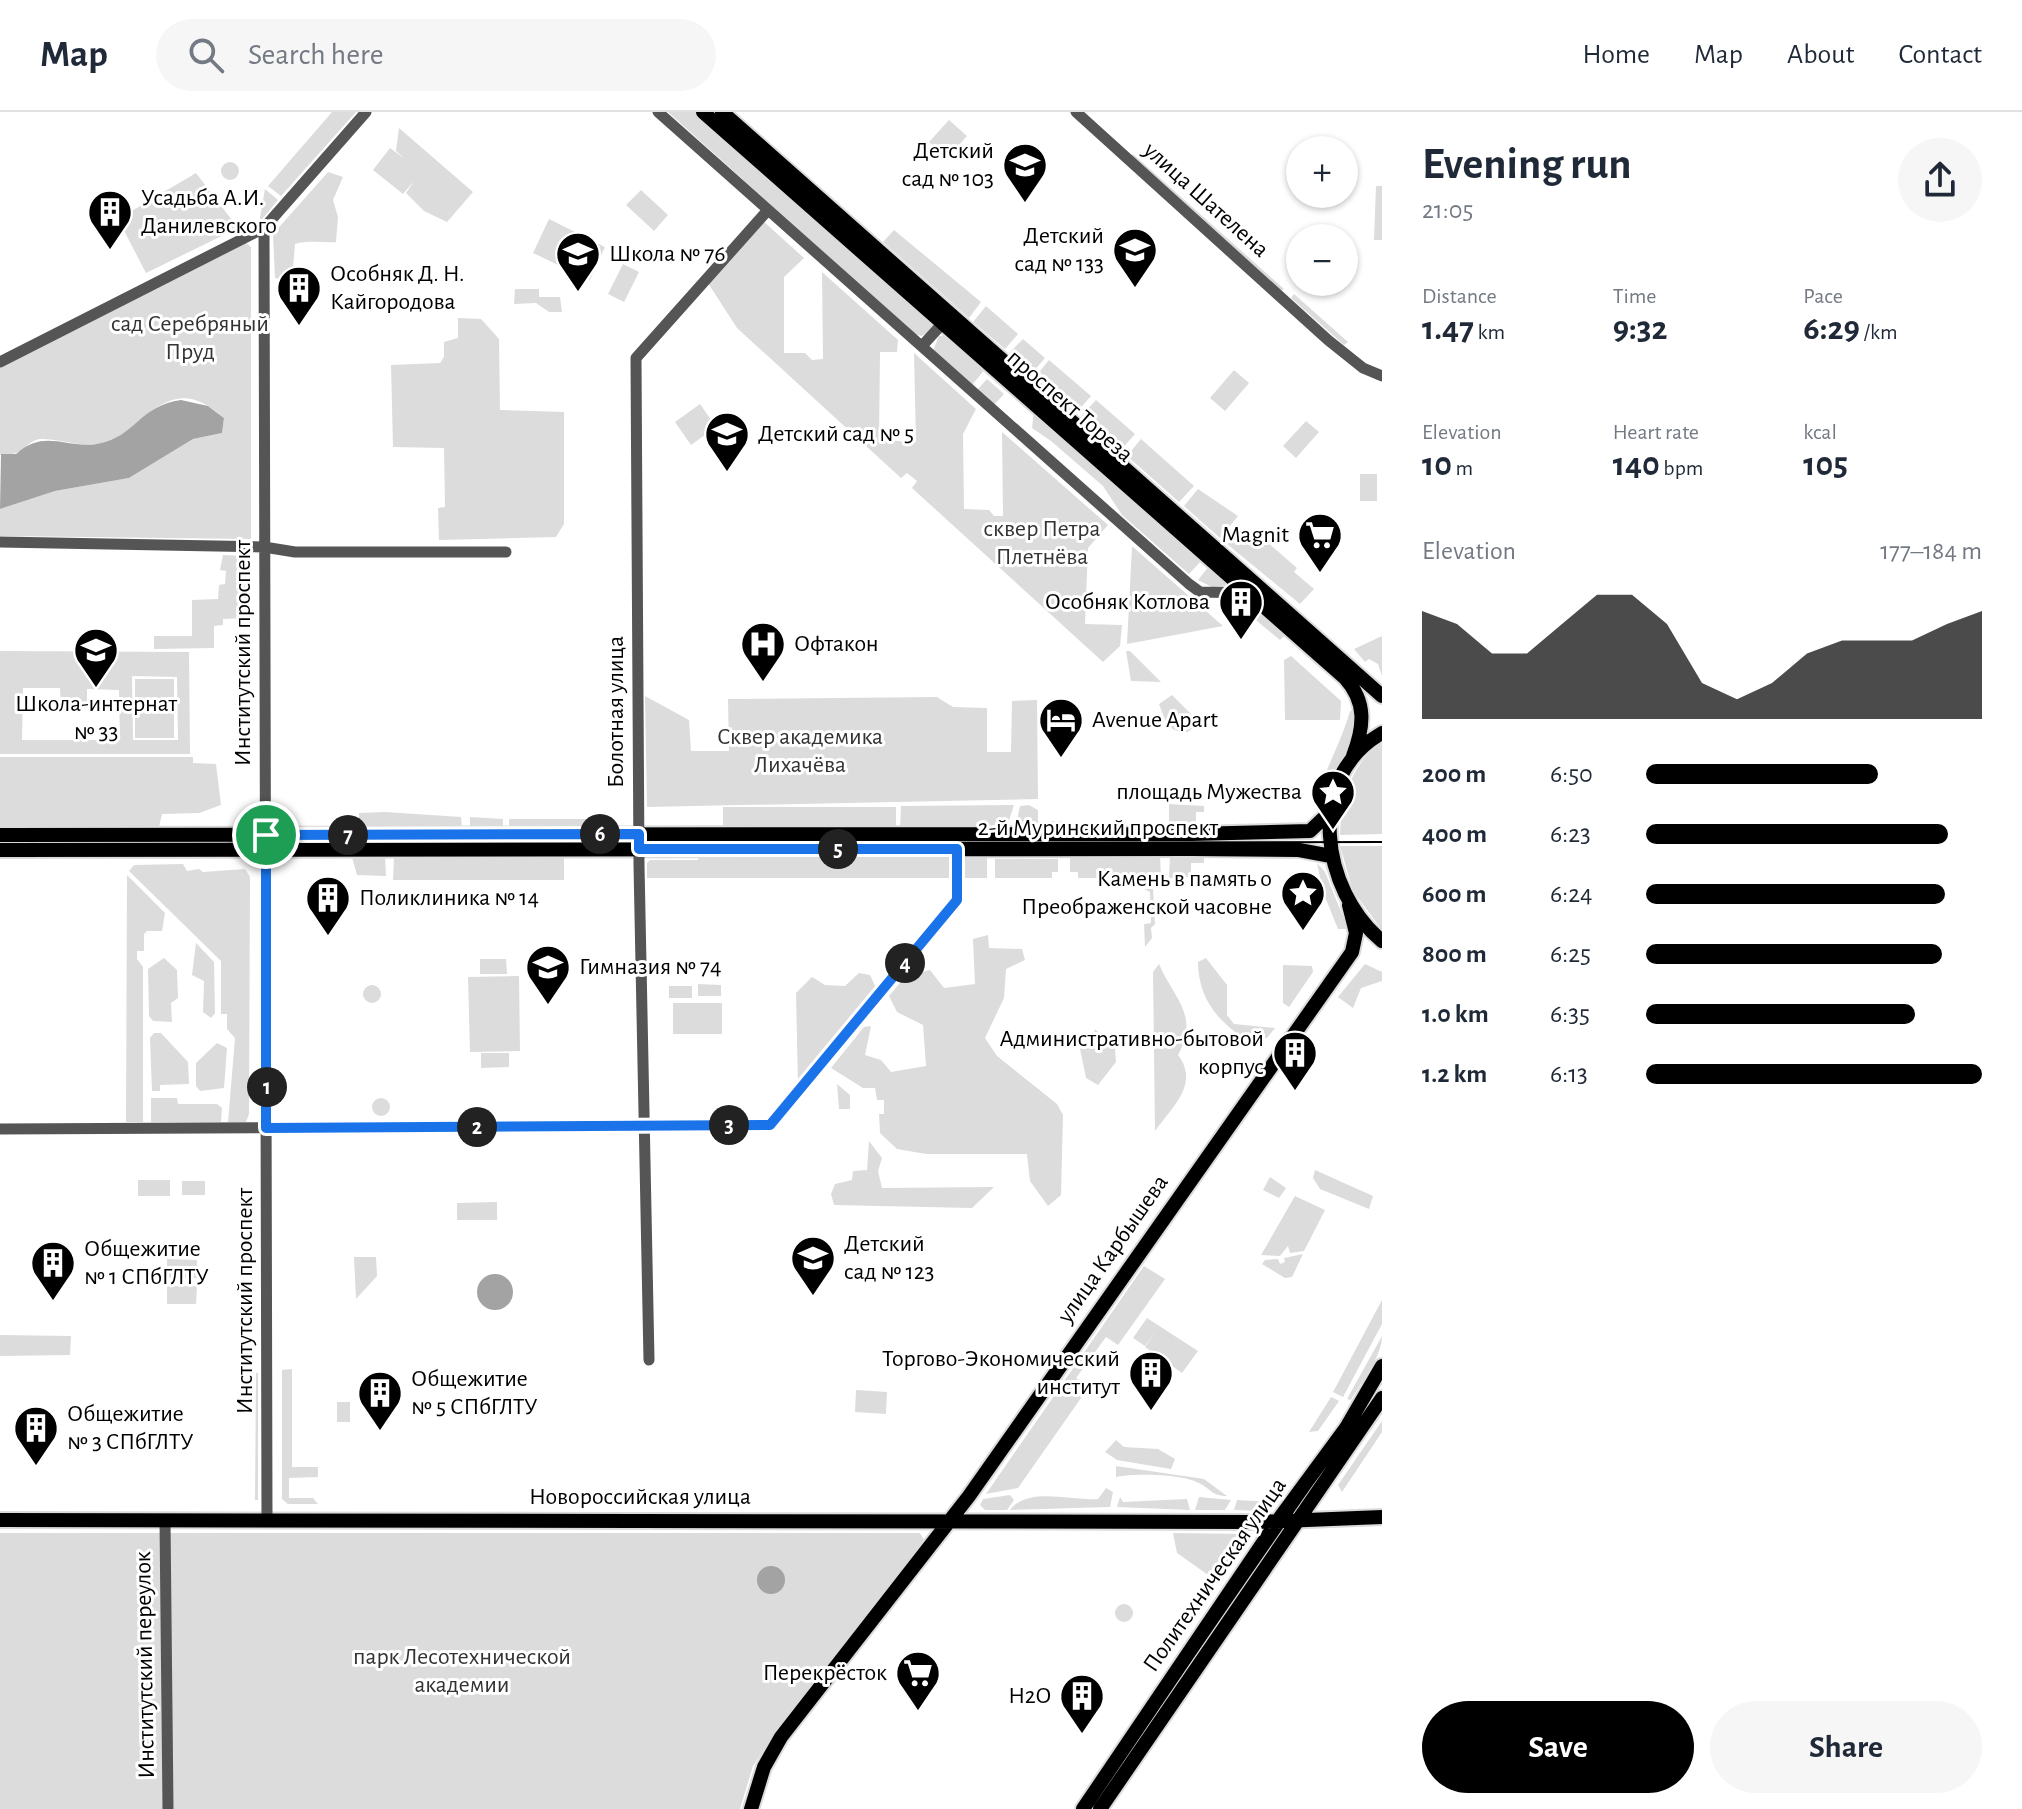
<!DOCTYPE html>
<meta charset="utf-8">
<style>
body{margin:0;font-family:"Alegreya Sans",sans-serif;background:#f6f6f7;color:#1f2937;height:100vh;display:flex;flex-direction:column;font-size:30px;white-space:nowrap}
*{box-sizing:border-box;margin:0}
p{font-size:26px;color:#747a83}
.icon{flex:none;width:44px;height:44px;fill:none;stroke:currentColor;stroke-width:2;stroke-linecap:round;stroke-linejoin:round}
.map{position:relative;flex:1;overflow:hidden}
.panel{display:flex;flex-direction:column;background:#fff;width:640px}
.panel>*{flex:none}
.controls{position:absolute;left:1286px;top:24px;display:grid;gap:16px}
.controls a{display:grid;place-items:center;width:72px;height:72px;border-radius:50%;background:#fff;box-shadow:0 2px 6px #0004;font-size:40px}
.pin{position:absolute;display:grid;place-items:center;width:68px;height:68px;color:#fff;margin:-34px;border:4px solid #fff;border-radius:50%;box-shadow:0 2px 8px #0007}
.km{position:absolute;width:40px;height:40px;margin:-20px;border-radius:50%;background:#222;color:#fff;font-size:22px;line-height:40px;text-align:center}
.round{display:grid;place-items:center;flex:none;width:84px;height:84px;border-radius:42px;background:#f6f6f7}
.overview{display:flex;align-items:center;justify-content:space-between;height:136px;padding:0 40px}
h1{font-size:44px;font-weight:700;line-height:60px}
.figures{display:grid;grid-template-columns:repeat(3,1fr);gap:12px;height:136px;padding:8px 40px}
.figures div{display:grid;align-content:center}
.figures b{font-size:34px;font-weight:700}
.figures small{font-size:22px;font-weight:400}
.figures p{font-size:22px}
.chart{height:224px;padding:16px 40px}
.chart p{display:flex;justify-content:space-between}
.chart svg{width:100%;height:144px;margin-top:8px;fill:#000;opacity:.7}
.cta{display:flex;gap:16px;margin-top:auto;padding:16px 40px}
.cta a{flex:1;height:92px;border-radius:48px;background:#000;color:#fff;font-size:32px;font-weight:700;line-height:92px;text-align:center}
.cta a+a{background:#f6f6f7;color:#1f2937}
ul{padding:0 40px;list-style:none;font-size:26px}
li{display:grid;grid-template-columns:128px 96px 1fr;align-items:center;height:60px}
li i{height:20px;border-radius:10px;background:#000}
header{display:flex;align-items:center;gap:48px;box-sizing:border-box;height:112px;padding:0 40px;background:#fff;border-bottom:2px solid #e0e1e3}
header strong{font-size:38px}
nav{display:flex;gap:44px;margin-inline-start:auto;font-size:28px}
.search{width:560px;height:72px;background:#f6f6f7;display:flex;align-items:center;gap:20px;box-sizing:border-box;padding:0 28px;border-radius:44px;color:#747a83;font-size:30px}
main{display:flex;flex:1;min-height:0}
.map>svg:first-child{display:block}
.green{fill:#dcdcdc;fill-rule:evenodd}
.water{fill:#a3a3a3}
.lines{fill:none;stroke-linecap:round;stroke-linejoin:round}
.major-casing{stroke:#dbdbdb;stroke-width:18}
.minor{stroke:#555;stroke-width:11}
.major{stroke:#000;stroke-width:14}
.tram{stroke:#000;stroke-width:2}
.route-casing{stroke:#fff;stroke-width:16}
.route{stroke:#1a73e8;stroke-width:10}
.labels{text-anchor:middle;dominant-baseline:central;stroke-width:6;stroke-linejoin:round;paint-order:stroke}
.poi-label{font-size:24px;fill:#000;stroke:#fff;text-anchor:start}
.street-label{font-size:24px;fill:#000;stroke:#fff}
.park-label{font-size:24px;fill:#333;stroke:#fff}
</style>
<header>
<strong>Map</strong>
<div class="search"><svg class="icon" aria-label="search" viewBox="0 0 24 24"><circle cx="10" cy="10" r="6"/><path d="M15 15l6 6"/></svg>Search here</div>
<nav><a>Home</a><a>Map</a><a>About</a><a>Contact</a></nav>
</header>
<main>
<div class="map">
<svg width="1382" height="1697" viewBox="0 0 1382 1697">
<rect width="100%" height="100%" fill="#fff"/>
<path class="green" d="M332 0H356L281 84 268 74Z
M668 0H696L933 209 931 220 921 224 913 221Z
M949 8 967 24 947 46 929 30Z
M399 16 473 80 447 110 424 99 406 81 414 69 403 82 373 58 390 36 405 47 396 39Z
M1133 42 1284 177 1280 179 1131 45Z
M221 59a9 9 0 1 1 18 0a9 9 0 1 1-18 0Z
M328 60 343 65 333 88 338 105 336 130C322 131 309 128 295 132L293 155 286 168 275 166 273 122Z
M196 61 238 116 146 161 118 107Z
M1376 74H1382V128H1374Z
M265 77 278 88 259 111Z
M641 78 668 103 654 119 626 93Z
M549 107 605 135 590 168 533 141Z
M763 109 804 146 784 165V241H805L812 248 823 247 822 160 898 228 897 240H880L879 328 916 330 914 241 976 297 963 322 964 397 989 398 994 404H1003L1002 320 1108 413 1088 436 1085 512 1122 513 1120 534 1103 550 912 376 917 369 907 361 901 366 737 216 708 171Z
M894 118 981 190 969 206 883 130Z
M245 130 251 135V427L0 424V397L55 379 129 366 193 327 222 321 224 306C168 255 147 317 105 330 85 337 65 328 44 327 31 326 28 335 18 340 13 343 5 342 0 343V256Z
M623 152 639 160 624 190 608 182Z
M515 177H539V185H560L562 200H549L536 191 514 192Z
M1294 182 1348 230 1344 233 1291 186Z
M986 194 1018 222 1005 237 973 210Z
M458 206 481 207 499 227 500 298 564 300V412L556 425 439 428 438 396 445 395 444 336 393 335 391 253 440 251 444 245V230L458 226Z
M949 223 986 256 972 273 933 239 939 224Z
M1023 227 1045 246 1032 261 1009 241Z
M1049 248 1091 284 1077 300 1036 264Z
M1234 258 1249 271 1225 299 1210 286Z
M987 267 1004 282 994 293 977 278Z
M1096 288 1135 322 1120 339 1081 304Z
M700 292 716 315 691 333 675 310Z
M1034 298 1203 447 1189 462 1122 403 1103 374 1051 329 1032 316Z
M1306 309 1319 320 1296 346 1283 334Z
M1141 327 1194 374 1179 390 1127 344Z
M1360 362H1377V389H1360Z
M1198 377 1238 404 1220 426 1184 394Z
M1246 418 1254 424 1257 421 1297 456 1294 460 1314 477 1300 492 1227 432Z
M1132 435H1133L1223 514 1127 532Z
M223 443 247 444V506L223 507V513L214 514V536L154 537V524H192V488L218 487 219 473 225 472 226 459 220 458Z
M1210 453 1231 471 1227 475 1214 476 1198 468Z
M1224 484 1247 486 1287 521 1280 528 1251 504 1228 495Z
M1382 524V564L1378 552 1369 547 1365 550 1354 537Z
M0 539 189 540 190 642H0ZM132 564 177 565 178 628H133ZM23 576H60L61 595 87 596V577L119 578 120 628H22Z
M1126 539H1130L1161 570 1131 569Z
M1291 544 1341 589 1340 608H1285L1284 548Z
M135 567H174V626H135Z
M1172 583 1199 610 1188 620C1169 622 1165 608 1159 592Z
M645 584 689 608 691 639H729L728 587 937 585 953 595 987 596V640H1011L1012 589 1037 588 1038 687 647 695Z
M1356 598C1356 633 1330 662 1323 696L1315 695C1322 661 1341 632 1350 599Z
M1382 629V722L1340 723C1341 685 1352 652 1382 629Z
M0 645H193V651L216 652 221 693 199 701 162 702 158 719 0 720Z
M1169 692 1204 694V700H1196V712L1169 714Z
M1014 693 1006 718H900L901 694Z
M1029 693 1038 698V709H1070L1084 717H1074L1065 709 1057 717 1015 718 1020 694Z
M723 695H896V718H723Z
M385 700 461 705 462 718 359 719V701Z
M470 705 503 707V718H470Z
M509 707H612V714L509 718Z
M1340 734H1382V818L1353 779Z
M954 743V766H647V751L650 748H698L699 744Z
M987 743V766H961V744Z
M1070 743H1160L1161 766H1078V760H1070Z
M1170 743 1204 745V751H1191V765L1169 766Z
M385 744 386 764 357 763 352 745Z
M394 744H564V768H393Z
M995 747H1058V760H1052V766H995Z
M1317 751 1325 760 1348 817H1338L1323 780Z
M183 752 187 759 199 757 203 760 245 757 250 765 249 1002 246 1010H228L235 926 227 917V902H221V849L129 759 134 753Z
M127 763 165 801 162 819H147L144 822V839H137V847L143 855V1010H126Z
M1144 777H1153L1155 812 1151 816 1152 826 1145 835 1144 812 1151 811 1150 780Z
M988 823 989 836 1022 837 1025 848 1006 857 1004 886 985 926 997 944 1057 992 1063 1003 1061 1083 1048 1094 1030 1069 1027 1042H926L897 1037 880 1021 879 1002H884V988H877L875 976H863L831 956 864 915 871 914 865 943 881 948 891 960 926 954 923 913 897 900 889 884 915 853 918 861 930 858 944 876 975 872 973 827Z
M196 831 214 850 215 901 211 906 203 900 204 869 192 863Z
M164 846 177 858 178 886 171 891 172 910 153 909 149 904 148 857Z
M1206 846 1227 873V903L1234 912 1275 916 1267 926 1241 928C1237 920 1234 920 1228 914 1208 897 1198 875 1198 850Z
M480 847H506L507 862H480Z
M1159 852C1174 887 1200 903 1178 943 1200 972 1172 995 1155 1019L1153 860Z
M1365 852 1382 860V869L1361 876 1353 896 1338 885Z
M1283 853 1312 854 1313 860 1289 895 1283 891Z
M859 861 870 863 877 878 798 974 796 881 812 865 825 873 845 874Z
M519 864 520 939 470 940 468 865Z
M698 872 721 873V884H698Z
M363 882a9 9 0 1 1 18 0a9 9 0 1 1-18 0Z
M669 874H692V886H669Z
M673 891H722V922H673Z
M1095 917 1105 927 1114 925 1116 950 1098 973 1086 966 1078 927 1090 935Z
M154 921H161L188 950 189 972 160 973V979H152L150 926Z
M217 931 227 936 224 976 200 979 196 974V951Z
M481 941H509V955L481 956Z
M837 972 850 983V997H839Z
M372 995a9 9 0 1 1 18 0a9 9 0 1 1-18 0Z
M151 986H177L178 992H217L222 996 221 1010H151Z
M869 1029 882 1046 878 1059 882 1076 994 1075 972 1096 834 1093 831 1082 835 1072 852 1068 853 1059 867 1058Z
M1315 1058 1373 1084 1369 1097 1320 1077 1313 1066Z
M1270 1065 1286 1076 1279 1086 1263 1078Z
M170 1068V1084H138V1068Z
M182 1069H205V1083H182Z
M1295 1084 1325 1098 1304 1139 1290 1141 1288 1134 1280 1144 1261 1143Z
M497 1090V1108H457V1091Z
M1303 1142 1292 1165 1285 1166 1262 1152 1265 1148 1278 1147 1280 1152 1285 1150 1284 1146Z
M354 1145H376L377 1164 356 1187Z
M167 1147 197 1148V1166H167Z
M1144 1154 1165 1167 1118 1233 1106 1225 1076 1266 1088 1276 1018 1376 986 1382Z
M167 1174H197L196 1192H167Z
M1382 1188V1212L1343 1285 1333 1280Z
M1147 1206 1198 1239 1182 1261 1145 1235 1157 1217 1145 1234 1133 1226Z
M0 1223 71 1224 70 1243 0 1244Z
M1382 1224C1382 1245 1361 1270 1351 1288L1347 1287Z
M292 1257V1355H318V1365L289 1366V1386H313L318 1392H288L282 1387V1258Z
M256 1261H258V1388H255Z
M856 1278 887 1280 886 1302 855 1300Z
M1331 1285 1339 1289 1318 1319 1309 1320Z
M337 1290H350V1310H337Z
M1382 1309V1320L1342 1380 1338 1373Z
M1116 1328 1124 1335 1158 1337 1175 1347 1171 1357 1117 1348 1105 1340Z
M1116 1354 1204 1367 1227 1384C1212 1384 1211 1377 1199 1371 1182 1362 1135 1361 1116 1365Z
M1106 1376 1113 1380 1110 1395 1010 1398C1028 1374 1071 1389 1098 1387Z
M1010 1383 1014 1388 1007 1398H985L980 1393 983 1387Z
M1120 1385 1123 1390 1187 1387 1190 1398 1117 1395Z
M1199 1385 1231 1388 1225 1398H1195Z
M1237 1388 1274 1390 1263 1399 1234 1398Z
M0 1421H920L924 1428 785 1606 753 1654 740 1697H0Z
M1173 1421 1247 1422 1249 1425 1218 1470 1177 1441Z
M1115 1501a9 9 0 1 1 18 0a9 9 0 1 1-18 0Z"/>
<path class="water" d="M181 288 208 294 224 306 222 321 193 327 129 366 55 379 0 397 1 342H16C47 314 70 341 105 330 137 320 141 294 181 288Z
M477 1180a18 18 0 1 1 36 0a18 18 0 1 1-36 0Z
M757 1468a14 14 0 1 1 28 0a14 14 0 1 1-28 0Z"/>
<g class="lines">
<g class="major-casing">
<path id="major" d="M703 0 1345 566C1367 590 1364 615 1353 644
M722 0 1382 584
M1382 621C1304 665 1321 779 1382 829
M0 723 1192 722 1310 719 1331 699
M0 738 1192 737 1299 738 1331 744
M0 1408 1255 1410 1382 1405
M751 1697 764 1655 781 1625 969 1384 1352 840 1356 821 1349 793
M1083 1697 1279 1407 1346 1316 1382 1254
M1100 1697 1382 1286"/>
</g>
<path class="minor" d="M658 0 1189 472 1200 480 1249 481
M1076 0 1328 228 1363 256 1382 264
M922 234 943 211
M0 250 264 116
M0 430 264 435 295 440H506
M0 1017 770 1013 957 788V737
M649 1248 639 753 636 246 768 98
M165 1408 168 1697
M267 1408 264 116 366 0"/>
<use href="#major" class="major"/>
<path class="tram" d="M0 733 1382 730
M1088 1697 1346 1323 1382 1259"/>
</g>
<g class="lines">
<g class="route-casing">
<path id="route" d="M639 722V737H957V788L770 1013 266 1016V723Z"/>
</g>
<use href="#route" class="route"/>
</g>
<defs>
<g id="school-pin" transform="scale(2.3)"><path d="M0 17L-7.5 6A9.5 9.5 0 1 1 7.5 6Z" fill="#000" stroke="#fff"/><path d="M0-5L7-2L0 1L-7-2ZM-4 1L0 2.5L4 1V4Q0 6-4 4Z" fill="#fff"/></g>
<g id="building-pin" transform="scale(2.3)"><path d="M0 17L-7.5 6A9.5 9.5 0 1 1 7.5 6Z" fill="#000" stroke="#fff"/><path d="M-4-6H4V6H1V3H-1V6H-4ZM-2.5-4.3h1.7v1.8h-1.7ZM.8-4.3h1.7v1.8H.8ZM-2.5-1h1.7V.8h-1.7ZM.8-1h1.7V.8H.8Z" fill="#fff"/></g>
<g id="supermarket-pin" transform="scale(2.3)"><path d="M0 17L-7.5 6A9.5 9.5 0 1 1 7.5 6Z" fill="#000" stroke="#fff"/><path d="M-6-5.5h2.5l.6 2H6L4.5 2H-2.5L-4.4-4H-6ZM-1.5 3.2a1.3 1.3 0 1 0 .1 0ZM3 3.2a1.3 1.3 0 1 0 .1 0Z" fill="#fff"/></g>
<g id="hospital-pin" transform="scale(2.3)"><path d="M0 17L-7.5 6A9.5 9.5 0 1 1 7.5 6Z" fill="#000" stroke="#fff"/><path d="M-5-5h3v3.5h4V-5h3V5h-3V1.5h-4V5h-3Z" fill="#fff"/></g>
<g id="hotel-pin" transform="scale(2.3)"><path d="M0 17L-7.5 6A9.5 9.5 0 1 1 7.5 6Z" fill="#000" stroke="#fff"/><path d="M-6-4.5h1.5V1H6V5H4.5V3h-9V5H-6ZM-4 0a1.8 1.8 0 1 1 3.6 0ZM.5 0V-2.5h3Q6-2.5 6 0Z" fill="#fff"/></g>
<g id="sight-pin" transform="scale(2.3)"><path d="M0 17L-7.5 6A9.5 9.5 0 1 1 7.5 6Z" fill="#000" stroke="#fff"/><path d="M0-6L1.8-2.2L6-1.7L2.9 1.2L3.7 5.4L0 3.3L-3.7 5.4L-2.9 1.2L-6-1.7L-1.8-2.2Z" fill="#fff"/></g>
</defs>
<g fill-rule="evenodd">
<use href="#school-pin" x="1025" y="53"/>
<use href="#building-pin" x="110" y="100"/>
<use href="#school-pin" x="1135" y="138"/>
<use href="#school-pin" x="578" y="142"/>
<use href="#building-pin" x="299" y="176"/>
<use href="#school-pin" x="727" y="322"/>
<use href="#supermarket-pin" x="1320" y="423"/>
<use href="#building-pin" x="1241" y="490"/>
<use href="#hospital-pin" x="763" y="532"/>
<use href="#school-pin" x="96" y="538"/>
<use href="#hotel-pin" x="1061" y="608"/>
<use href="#sight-pin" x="1333" y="680"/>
<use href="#sight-pin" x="1303" y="781"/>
<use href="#building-pin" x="328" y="786"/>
<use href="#school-pin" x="548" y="855"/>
<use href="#building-pin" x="1295" y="941"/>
<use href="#school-pin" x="813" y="1146"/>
<use href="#building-pin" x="53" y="1151"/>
<use href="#building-pin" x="1151" y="1261"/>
<use href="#building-pin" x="380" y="1281"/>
<use href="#building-pin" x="36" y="1316"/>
<use href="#supermarket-pin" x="918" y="1561"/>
<use href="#building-pin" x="1082" y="1584"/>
</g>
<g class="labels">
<g class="poi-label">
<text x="994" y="39" text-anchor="end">Детский<tspan x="994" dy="28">сад № 103</tspan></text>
<text x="141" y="86">Усадьба А.И.<tspan x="141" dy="28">Данилевского</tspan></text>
<text x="1104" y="124" text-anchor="end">Детский<tspan x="1104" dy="28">сад № 133</tspan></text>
<text x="609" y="142">Школа № 76</text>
<text x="330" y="162">Особняк Д. Н.<tspan x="330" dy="28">Кайгородова</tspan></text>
<text x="758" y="322">Детский сад № 5</text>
<text x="1289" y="423" text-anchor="end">Magnit</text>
<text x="1210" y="490" text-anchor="end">Особняк Котлова</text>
<text x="794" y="532">Офтакон</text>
<text x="96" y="592" text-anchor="middle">Школа-интернат<tspan x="96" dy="28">№ 33</tspan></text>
<text x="1092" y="608">Avenue Apart</text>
<text x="1302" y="680" text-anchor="end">площадь Мужества</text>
<text x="1272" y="767" text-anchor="end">Камень в память о<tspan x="1272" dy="28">Преображенской часовне</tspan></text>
<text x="359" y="786">Поликлиника № 14</text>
<text x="579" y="855">Гимназия № 74</text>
<text x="1264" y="927" text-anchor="end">Административно-бытовой<tspan x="1264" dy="28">корпус</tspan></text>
<text x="844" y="1132">Детский<tspan x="844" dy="28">сад № 123</tspan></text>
<text x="84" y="1137">Общежитие<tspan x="84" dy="28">№ 1 СПбГЛТУ</tspan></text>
<text x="1120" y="1247" text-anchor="end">Торгово-Экономический<tspan x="1120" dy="28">институт</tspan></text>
<text x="411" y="1267">Общежитие<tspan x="411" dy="28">№ 5 СПбГЛТУ</tspan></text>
<text x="67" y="1302">Общежитие<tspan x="67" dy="28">№ 3 СПбГЛТУ</tspan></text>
<text x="887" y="1561" text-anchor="end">Перекрёсток</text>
<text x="1051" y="1584" text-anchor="end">H2O</text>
</g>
<g class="street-label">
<text transform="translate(1206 88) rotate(42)">улица Шателена</text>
<text transform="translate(1070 294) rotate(41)">проспект Тореза</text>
<text transform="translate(243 541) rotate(-90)">Институтский проспект</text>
<text transform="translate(616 600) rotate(-90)">Болотная улица</text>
<text x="1098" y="716">2-й Муринский проспект</text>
<text transform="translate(1113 1137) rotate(-55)">улица Карбышева</text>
<text transform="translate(245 1189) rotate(-90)">Институтский проспект</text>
<text x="640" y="1385">Новороссийская улица</text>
<text transform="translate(1215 1463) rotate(-55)">Политехническая улица</text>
<text transform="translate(145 1553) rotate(-91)">Институтский переулок</text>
</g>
<g class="park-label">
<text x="190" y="212">сад Серебряный<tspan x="190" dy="28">Пруд</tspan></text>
<text x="1042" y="417">сквер Петра<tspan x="1042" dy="28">Плетнёва</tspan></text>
<text x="800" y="625">Сквер академика<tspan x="800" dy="28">Лихачёва</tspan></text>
<text x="462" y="1545">парк Лесотехнической<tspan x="462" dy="28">академии</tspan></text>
</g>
</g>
</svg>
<div class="controls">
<a>+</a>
<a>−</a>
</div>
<div class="pin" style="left:266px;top:723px;background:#1e9e55"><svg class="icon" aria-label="arrive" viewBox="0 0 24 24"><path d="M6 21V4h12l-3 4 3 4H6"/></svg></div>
<b class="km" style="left:267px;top:975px">1</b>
<b class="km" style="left:477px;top:1015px">2</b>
<b class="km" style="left:729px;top:1013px">3</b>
<b class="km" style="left:905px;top:851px">4</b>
<b class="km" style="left:838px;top:737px">5</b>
<b class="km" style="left:600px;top:722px">6</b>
<b class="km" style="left:348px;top:723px">7</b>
</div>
<section class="panel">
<div class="overview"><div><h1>Evening run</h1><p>21:05</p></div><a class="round"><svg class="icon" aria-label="share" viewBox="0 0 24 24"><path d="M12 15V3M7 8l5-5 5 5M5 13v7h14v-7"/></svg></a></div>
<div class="figures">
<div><p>Distance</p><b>1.47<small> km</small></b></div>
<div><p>Time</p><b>9:32</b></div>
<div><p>Pace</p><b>6:29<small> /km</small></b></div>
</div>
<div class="figures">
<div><p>Elevation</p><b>10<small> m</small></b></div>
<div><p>Heart rate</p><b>140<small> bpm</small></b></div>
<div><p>kcal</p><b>105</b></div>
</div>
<div class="chart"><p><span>Elevation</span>177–184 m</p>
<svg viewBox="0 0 160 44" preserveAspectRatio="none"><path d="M0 44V11L10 15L20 24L30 24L40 15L50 6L60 6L70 15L80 33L90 38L100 33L110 24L120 20L130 20L140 20L150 15L160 11V44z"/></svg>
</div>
<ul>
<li><b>200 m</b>6:50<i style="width:69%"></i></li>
<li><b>400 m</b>6:23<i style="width:90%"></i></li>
<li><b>600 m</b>6:24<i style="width:89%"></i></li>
<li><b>800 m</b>6:25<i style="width:88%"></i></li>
<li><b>1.0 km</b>6:35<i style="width:80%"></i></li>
<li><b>1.2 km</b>6:13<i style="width:100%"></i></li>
</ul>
<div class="cta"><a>Save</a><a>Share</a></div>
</section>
</main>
